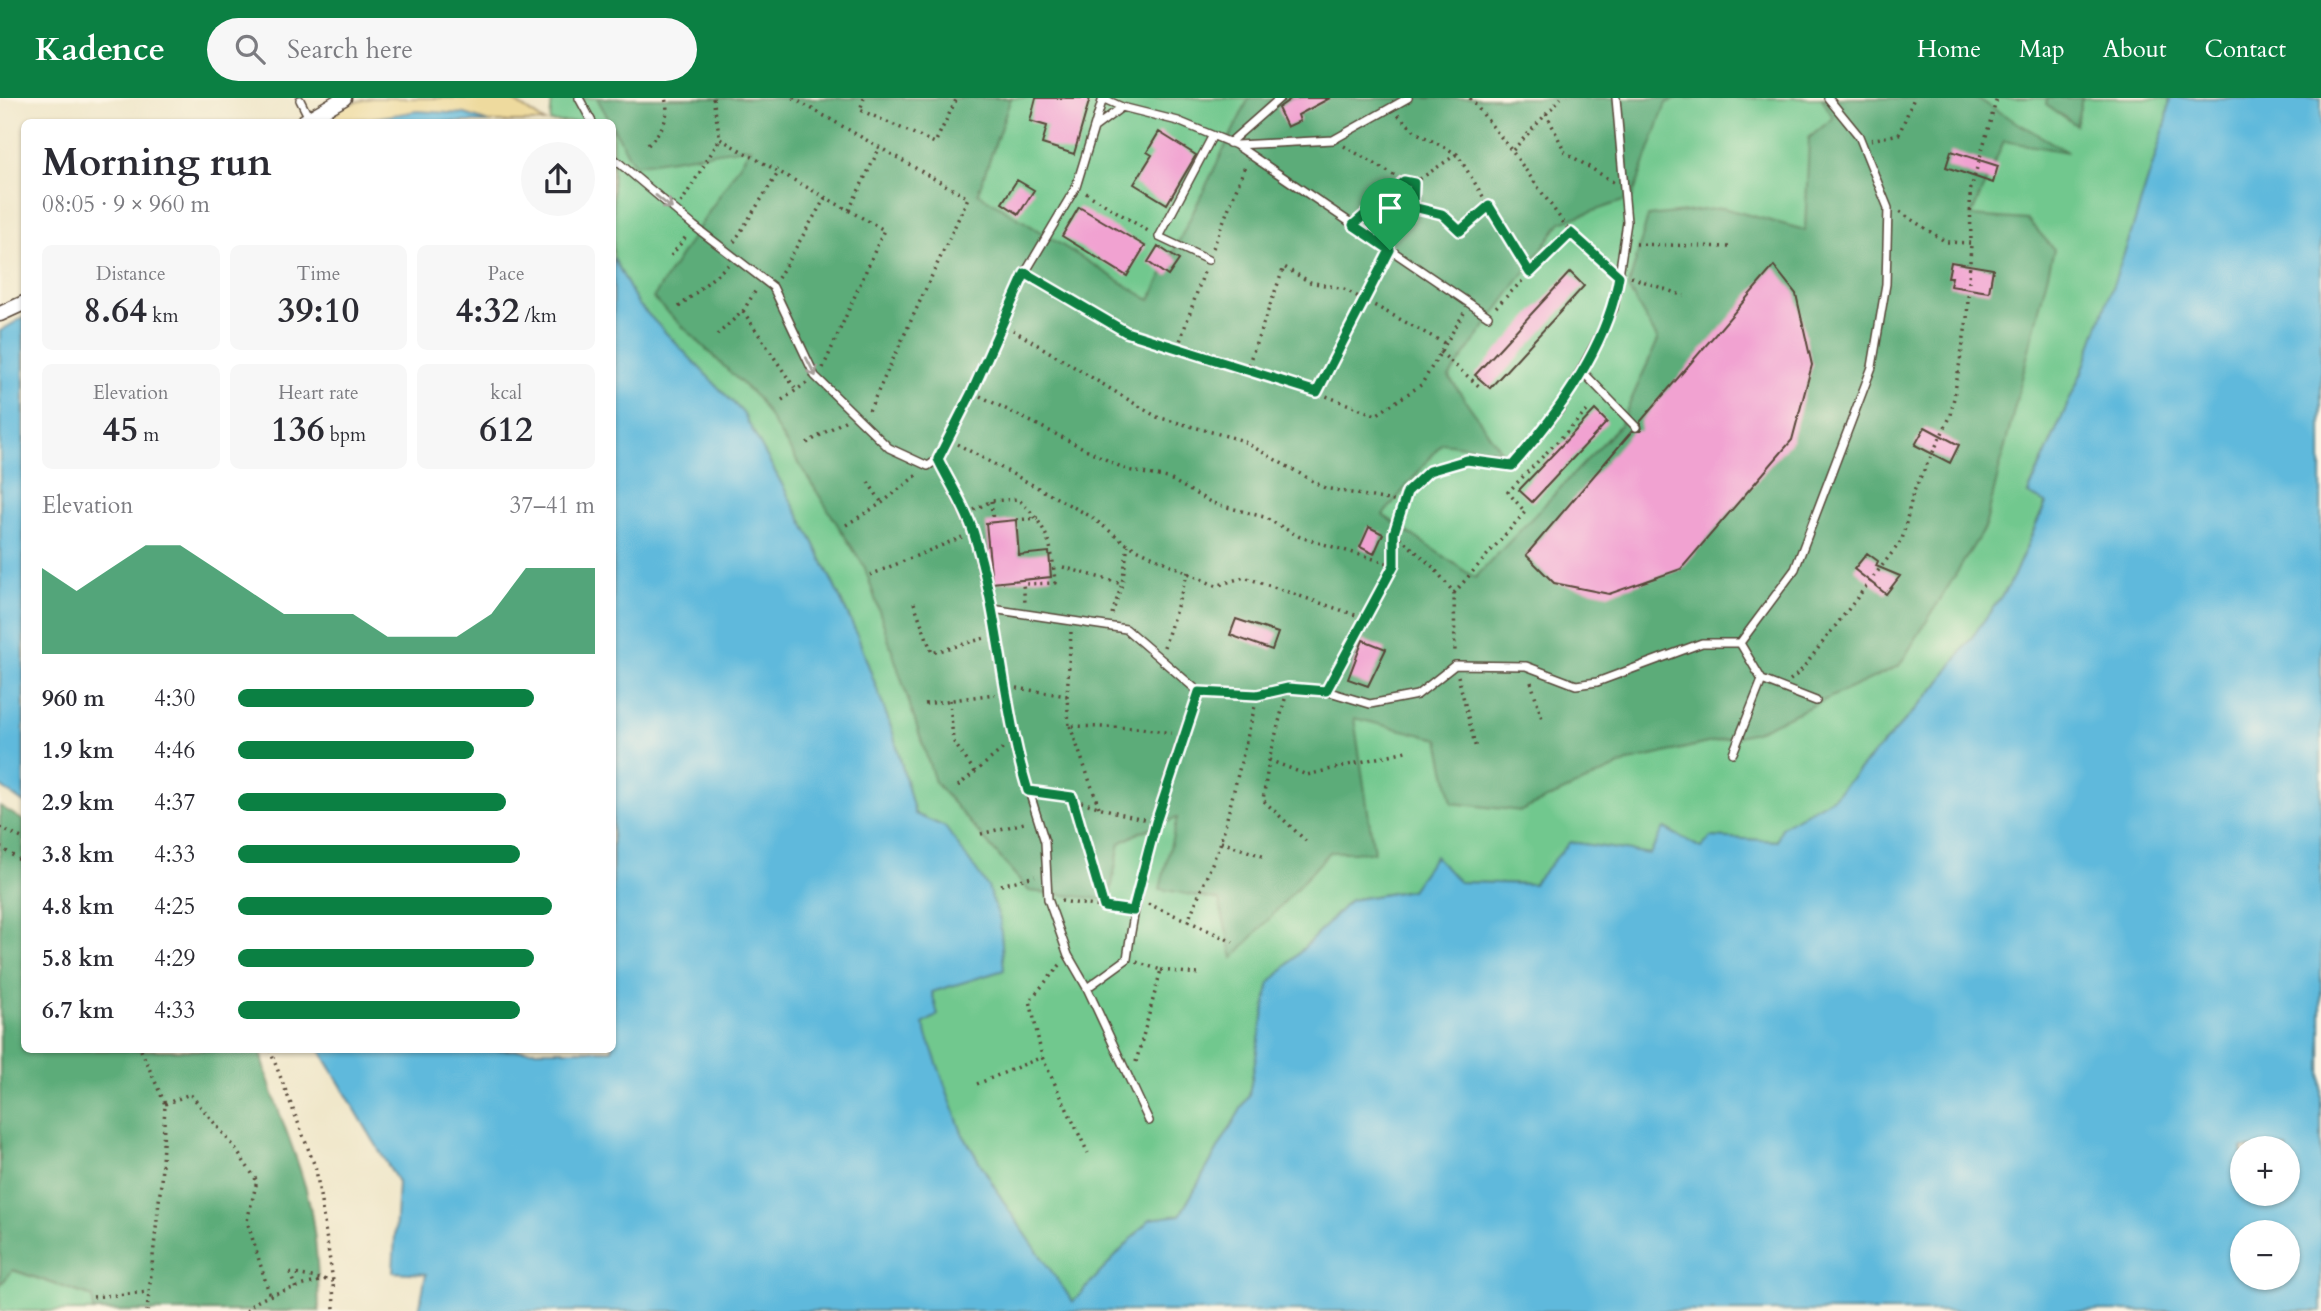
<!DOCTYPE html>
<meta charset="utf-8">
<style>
body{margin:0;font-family:Cardo,serif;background:#f7f7f7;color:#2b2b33;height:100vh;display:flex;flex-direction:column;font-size:26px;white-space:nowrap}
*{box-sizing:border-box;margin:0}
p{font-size:23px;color:#7c7c81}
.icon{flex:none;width:38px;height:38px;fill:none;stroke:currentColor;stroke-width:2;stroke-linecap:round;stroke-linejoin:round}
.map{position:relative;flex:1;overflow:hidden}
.side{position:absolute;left:21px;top:21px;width:595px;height:934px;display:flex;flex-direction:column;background:#fff;border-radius:10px;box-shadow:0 2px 5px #0004}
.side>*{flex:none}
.fabs{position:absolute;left:2230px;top:1038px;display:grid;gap:14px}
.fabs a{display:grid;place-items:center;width:70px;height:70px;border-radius:50%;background:#fff;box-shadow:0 2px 5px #0004;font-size:35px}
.pin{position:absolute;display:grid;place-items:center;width:60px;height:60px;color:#fff;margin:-72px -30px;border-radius:50% 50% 50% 0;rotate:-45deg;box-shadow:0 0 7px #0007}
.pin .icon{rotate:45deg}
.round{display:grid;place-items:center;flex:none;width:74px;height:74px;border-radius:37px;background:#f7f7f7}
.headline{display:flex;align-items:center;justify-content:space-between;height:119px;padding:0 21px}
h1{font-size:38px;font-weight:700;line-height:52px}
.metrics{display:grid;grid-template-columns:repeat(3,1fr);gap:10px;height:119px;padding:7px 21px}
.metrics div{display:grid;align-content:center;border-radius:10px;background:#f7f7f7;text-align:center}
.metrics b{font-size:35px;font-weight:700}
.metrics small{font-size:19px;font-weight:400}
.metrics p{font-size:19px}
.chart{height:196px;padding:14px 21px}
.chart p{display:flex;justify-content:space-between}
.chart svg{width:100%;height:126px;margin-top:7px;fill:#0b8043;opacity:.7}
ul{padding:0 21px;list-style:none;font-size:23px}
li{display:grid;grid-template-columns:112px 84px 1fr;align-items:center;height:52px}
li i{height:18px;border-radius:9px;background:#0b8043}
header{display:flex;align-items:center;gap:42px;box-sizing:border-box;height:98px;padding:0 35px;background:#0b8043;color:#fff}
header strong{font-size:33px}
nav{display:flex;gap:38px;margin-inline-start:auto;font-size:24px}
.search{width:490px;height:63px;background:#f7f7f7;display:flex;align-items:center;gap:18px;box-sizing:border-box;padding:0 24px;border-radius:38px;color:#7c7c81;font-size:26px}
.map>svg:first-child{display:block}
.green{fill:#71c88e;stroke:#567956;stroke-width:2}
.forest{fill:#5cac79;stroke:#4c6b4c;stroke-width:2}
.sand{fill:#eeda9e;stroke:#94825e;stroke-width:2}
.water{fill:#5eb9dc;stroke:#4c727d;stroke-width:2;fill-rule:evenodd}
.building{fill:#f1a2d1}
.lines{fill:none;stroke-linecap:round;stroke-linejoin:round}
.lane-casing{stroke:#564638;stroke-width:10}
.street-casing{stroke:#564638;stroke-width:17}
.path{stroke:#564638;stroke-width:3.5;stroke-dasharray:2 5;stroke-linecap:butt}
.lane{stroke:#fff;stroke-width:7}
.street{stroke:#fff;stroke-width:14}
.oneway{stroke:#a79f9a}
.route-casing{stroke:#fff;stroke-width:14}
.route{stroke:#0b8043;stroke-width:9}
</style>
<header>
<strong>Kadence</strong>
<div class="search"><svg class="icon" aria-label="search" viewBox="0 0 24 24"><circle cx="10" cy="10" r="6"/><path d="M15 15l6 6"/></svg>Search here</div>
<nav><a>Home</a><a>Map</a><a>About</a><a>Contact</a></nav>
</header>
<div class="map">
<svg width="2321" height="1213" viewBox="0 0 2321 1213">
<rect width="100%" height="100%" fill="#fcf5e5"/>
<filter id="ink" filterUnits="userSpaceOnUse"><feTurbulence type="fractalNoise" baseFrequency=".0143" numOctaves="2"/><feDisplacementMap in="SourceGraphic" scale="14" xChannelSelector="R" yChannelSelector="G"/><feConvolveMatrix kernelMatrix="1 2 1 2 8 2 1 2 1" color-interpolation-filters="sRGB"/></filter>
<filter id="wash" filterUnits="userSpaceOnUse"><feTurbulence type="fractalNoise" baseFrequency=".00686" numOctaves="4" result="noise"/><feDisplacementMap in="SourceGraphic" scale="28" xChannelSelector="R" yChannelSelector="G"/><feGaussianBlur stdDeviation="1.57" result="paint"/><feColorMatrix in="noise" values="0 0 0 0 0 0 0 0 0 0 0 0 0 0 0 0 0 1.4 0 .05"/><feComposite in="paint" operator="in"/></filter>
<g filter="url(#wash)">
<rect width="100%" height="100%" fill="#f0e7ca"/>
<path class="green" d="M552 0H2170L2167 21 2129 142 2082 274 2028 395 2046 404 2010 486 1937 588 1834 699 1783 729 1777 743 1712 739 1701 750 1665 730 1650 756 1571 744 1534 786 1459 784 1350 802 1270 886 1249 997 1180 1117 1150 1122 1073 1205 1008 1111 962 1035 922 926 932 894 945 729 915 716 893 635 856 534 814 445 743 315 638 206 613 159 612 24H550Z
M12 1172 93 1199V1213H0V1187Z"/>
<path class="forest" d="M597 0H1011L978 95 1150 202 1249 0H1680L1666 5 1632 100 1561 124 1449 279 1501 353 1442 345 1383 417 1475 480 1620 327 1658 242 1628 190 1648 118 1723 110 1805 132 1809 40 1833 20 1822 0H1975L2068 54 2004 43 1971 118 2028 122 2054 151 1985 429 1899 568 1755 634 1630 663 1521 713 1452 705 1439 641 1354 620 1374 754H1330L1233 860 1219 802 1160 791 1177 720 1140 734 1120 745 1109 802 1029 793 935 684 865 470 758 301 653 200 751 49 634 67Z
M2047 0H2082L2076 27 2046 6Z
M0 708 24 723V952H261C269 995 288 1033 301 1075 316 1118 318 1168 319 1213H93V1199L13 1172 0 1187Z"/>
<path class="sand" d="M371 0H509L545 24H488L465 16 318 24 337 9Z"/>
<path class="water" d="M2170 0H2321V1213H419L426 1176 393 1174 398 1084 320 952H612L613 159 638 206 743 315 814 445 856 534 893 635 915 716 945 729 988 789 1000 822 1004 872 932 894 938 917 923 926 962 1035 1008 1111 1073 1204 1150 1121 1180 1117 1249 997 1269 886 1350 802 1411 792 1435 758 1459 784 1533 786 1570 744 1650 756 1664 730 1701 750 1711 739 1777 743 1782 729 1834 699 1937 588 2010 486 2046 405 2028 396 2082 274 2129 142 2167 21ZM2287 1050V1096H2242V1050ZM2287 1134V1180H2242V1134Z
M417 13 465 16 488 24H352Z
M24 219V705L0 688V233Z"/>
<g id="blocks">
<path class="building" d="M1036 0H1090L1074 56 1042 46 1047 28 1030 23Z
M1292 0H1330L1298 17 1300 23 1287 29 1278 10Z
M1159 34 1196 57 1167 106 1134 86 1152 57 1147 54Z
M1951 53 1998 68 1993 85 1946 69Z
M1017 82 1034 92 1019 116 1002 105Z
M1079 109 1145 148 1127 178 1062 138Z
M1158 148 1179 162 1168 178 1148 164Z
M1951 164 1993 171 1989 194 1950 188 1952 179H1948Z
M1774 168 1796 196 1812 267 1792 342 1681 471 1609 496 1554 485 1526 457 1632 333H1641L1640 324Z
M1570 174 1584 188 1490 290 1475 277Z
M1595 312 1607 324 1532 404 1519 392Z
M1925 329 1959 347 1950 365 1915 347Z
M1016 422 1019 457 1049 454 1051 479 992 485 986 425Z
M1369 429 1383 436 1374 456 1360 449Z
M1867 455 1878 463 1876 468 1900 478 1886 496 1854 471Z
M1236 521 1278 535 1272 552 1230 537Z
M1363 542 1386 551 1368 588 1348 581Z"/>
</g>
</g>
<g filter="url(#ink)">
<use href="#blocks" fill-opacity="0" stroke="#564638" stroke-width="2"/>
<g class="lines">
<g class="lane-casing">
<path id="lane" d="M579 0 592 24
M1102 0 1122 9 1178 23 1236 47 1333 42 1408 0
M300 2 309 20
M1095 29 1122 9
M1229 45 1280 0
M1236 47 1488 218
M612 59 694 128 773 189 815 278 889 350 928 368 938 361 949 342 1025 175 1076 89 1103 0
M1208 162 1159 139 1212 39
M1581 272 1636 329
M1532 345 1560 311 1614 210 1627 124 1616 0
M938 361 973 434 992 511 1013 642 1045 744 1048 801 1068 857 1087 890 1149 1023
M992 511 1126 531 1199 594 1257 597 1288 590 1326 593 1370 606 1417 597 1455 567 1526 568 1576 587 1597 584 1702 545H1740L1795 471 1872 269 1886 186 1888 110 1859 38 1828 0
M1740 545 1762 582 1816 603
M1733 655 1762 582
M1087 890 1127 861C1139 770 1166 680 1199 594"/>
</g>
<g class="street-casing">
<path id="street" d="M303 24 344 0
M0 216 24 205"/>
</g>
<path class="path" d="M713 0 720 41 884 132 823 270
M793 0 968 100 868 315
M864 0 860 12 935 45 957 0
M1470 0 1512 53 1571 135 1608 168
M1546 15 1565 54 1613 84
M1398 17 1417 35 1457 56 1530 175
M1871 42 1899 36 1914 0
M648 47C661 33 671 20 665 0
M1344 48 1404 83 1414 85 1413 109 1442 115 1460 133 1488 109
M1513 52 1561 0
M1414 85 1457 56
M1086 95 1148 133
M681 105 720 41
M849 112 879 51
M1900 114 1946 144 1971 145 1970 94 1997 0
M1363 119 1404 83
M734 144 778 75
M1636 146 1730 149
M1213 150 1246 66
M671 158 688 136
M1631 179 1684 198
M778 180 825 100
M1036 181 1126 234 1292 285 1376 317 1421 287 1464 215
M679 209 728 167
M1496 209 1570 135
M743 213 796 292
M1013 232 1157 319 1241 342 1325 390 1404 405
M717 237 743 213 756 192
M1178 249 1204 174
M1440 254 1480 289
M1246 273 1284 169 1310 184 1344 191 1446 246
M1317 293 1386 160
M980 298 1127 372 1168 380 1212 405 1264 419 1300 439 1394 467
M782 302 808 284
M807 345 846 322
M957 346 1090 418 1128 447 1216 488 1244 479 1367 521
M868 384 882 405
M991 403 993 424
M974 412 991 403 1018 401C1048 429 1052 445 1055 485L1023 486 1025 504
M1016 422 1038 420
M846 427 882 405 918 376
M1395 435 1434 470 1454 495 1455 557
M1063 469 1122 486
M870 477 962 439
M1454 495 1525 414 1508 394 1589 311
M914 505 932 555 985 540
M1112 516 1122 486 1128 447
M1071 534 1067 598 1069 628 1140 630 1171 635
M1164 549 1188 474
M1458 578 1476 651
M1332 582 1394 467V435L1407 394 1429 373 1467 362 1512 368 1526 352
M1790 582 1799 575 1902 442 1913 395 1951 317 1967 221 1971 145
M1531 584 1543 624
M1017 590 1067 598
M1285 601 1269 662 1263 702 1308 745
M950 602 953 643 975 674
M925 606 995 596
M1070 628 1100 712
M1269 662 1307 677 1406 653
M958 688 1005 649
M1040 695C1076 700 1109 714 1144 721
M1072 699 1104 809
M0 730 24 741
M981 736 1028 724
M1221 744 1265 759
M0 749 24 765
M1001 787 1035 778
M1061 803 1122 812
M1148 806 1188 823 1221 744 1255 608
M1188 823 1233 844
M1060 867 1030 902 1042 959 1088 1055
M1161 872 1199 876
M141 952 165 1006 161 1085 147 1213
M270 952 316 1071 333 1183 334 1213
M1136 964 1161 872 1136 864
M977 986 1042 959
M165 1006 190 996 232 1046 257 1083 247 1123 270 1198
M290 1175 333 1183
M290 1175 296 1191
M93 1199 149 1194
M247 1213C254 1197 308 1187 326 1181"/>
<use href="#lane" class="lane"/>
<use href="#street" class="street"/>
</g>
<defs><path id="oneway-shaft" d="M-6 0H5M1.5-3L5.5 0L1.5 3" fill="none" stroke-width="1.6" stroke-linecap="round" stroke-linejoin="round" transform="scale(1.75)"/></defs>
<g class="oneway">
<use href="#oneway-shaft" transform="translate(664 104) rotate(39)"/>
<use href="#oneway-shaft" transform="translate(811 269) rotate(63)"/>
</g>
</g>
<g class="lines" filter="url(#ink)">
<g class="route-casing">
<path id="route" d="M1404 83 1414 85 1413 109 1442 116 1460 133 1489 108 1530 175 1571 135 1619 178C1608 248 1558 316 1512 368L1467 362 1429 373 1407 394 1394 435V467L1326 593 1288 590 1257 597 1199 594 1156 724 1133 813 1104 809 1072 699 1028 693C1002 608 1000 517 973 433 965 408 949 384 938 361L972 294 1025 175 1126 234 1317 294 1390 152 1353 127Z"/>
</g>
<use href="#route" class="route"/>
</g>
</svg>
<div class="fabs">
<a>+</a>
<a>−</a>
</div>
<div class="pin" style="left:1390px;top:152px;background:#1e9e55"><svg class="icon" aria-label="arrive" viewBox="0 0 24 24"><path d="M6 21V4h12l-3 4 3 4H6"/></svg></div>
<section class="side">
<div class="headline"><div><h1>Morning run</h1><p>08:05 · 9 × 960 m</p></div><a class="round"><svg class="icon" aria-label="share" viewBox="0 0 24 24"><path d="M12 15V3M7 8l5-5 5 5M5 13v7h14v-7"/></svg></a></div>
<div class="metrics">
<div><p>Distance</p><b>8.64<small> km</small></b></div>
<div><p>Time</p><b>39:10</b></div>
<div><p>Pace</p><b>4:32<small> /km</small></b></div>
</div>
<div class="metrics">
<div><p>Elevation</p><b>45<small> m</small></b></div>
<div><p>Heart rate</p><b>136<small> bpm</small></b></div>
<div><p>kcal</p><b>612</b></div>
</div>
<div class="chart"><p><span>Elevation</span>37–41 m</p>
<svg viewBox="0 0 160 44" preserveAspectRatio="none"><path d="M0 44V14L10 22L20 14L30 6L40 6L50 14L60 22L70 30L80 30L90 30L100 38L110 38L120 38L130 30L140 14L150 14L160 14V44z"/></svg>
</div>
<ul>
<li><b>960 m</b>4:30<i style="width:83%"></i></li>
<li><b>1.9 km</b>4:46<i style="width:66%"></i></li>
<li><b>2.9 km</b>4:37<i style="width:75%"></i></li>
<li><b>3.8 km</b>4:33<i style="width:79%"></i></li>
<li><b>4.8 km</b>4:25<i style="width:88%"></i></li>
<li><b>5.8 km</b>4:29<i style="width:83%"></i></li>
<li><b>6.7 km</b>4:33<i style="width:79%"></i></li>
</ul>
</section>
</div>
